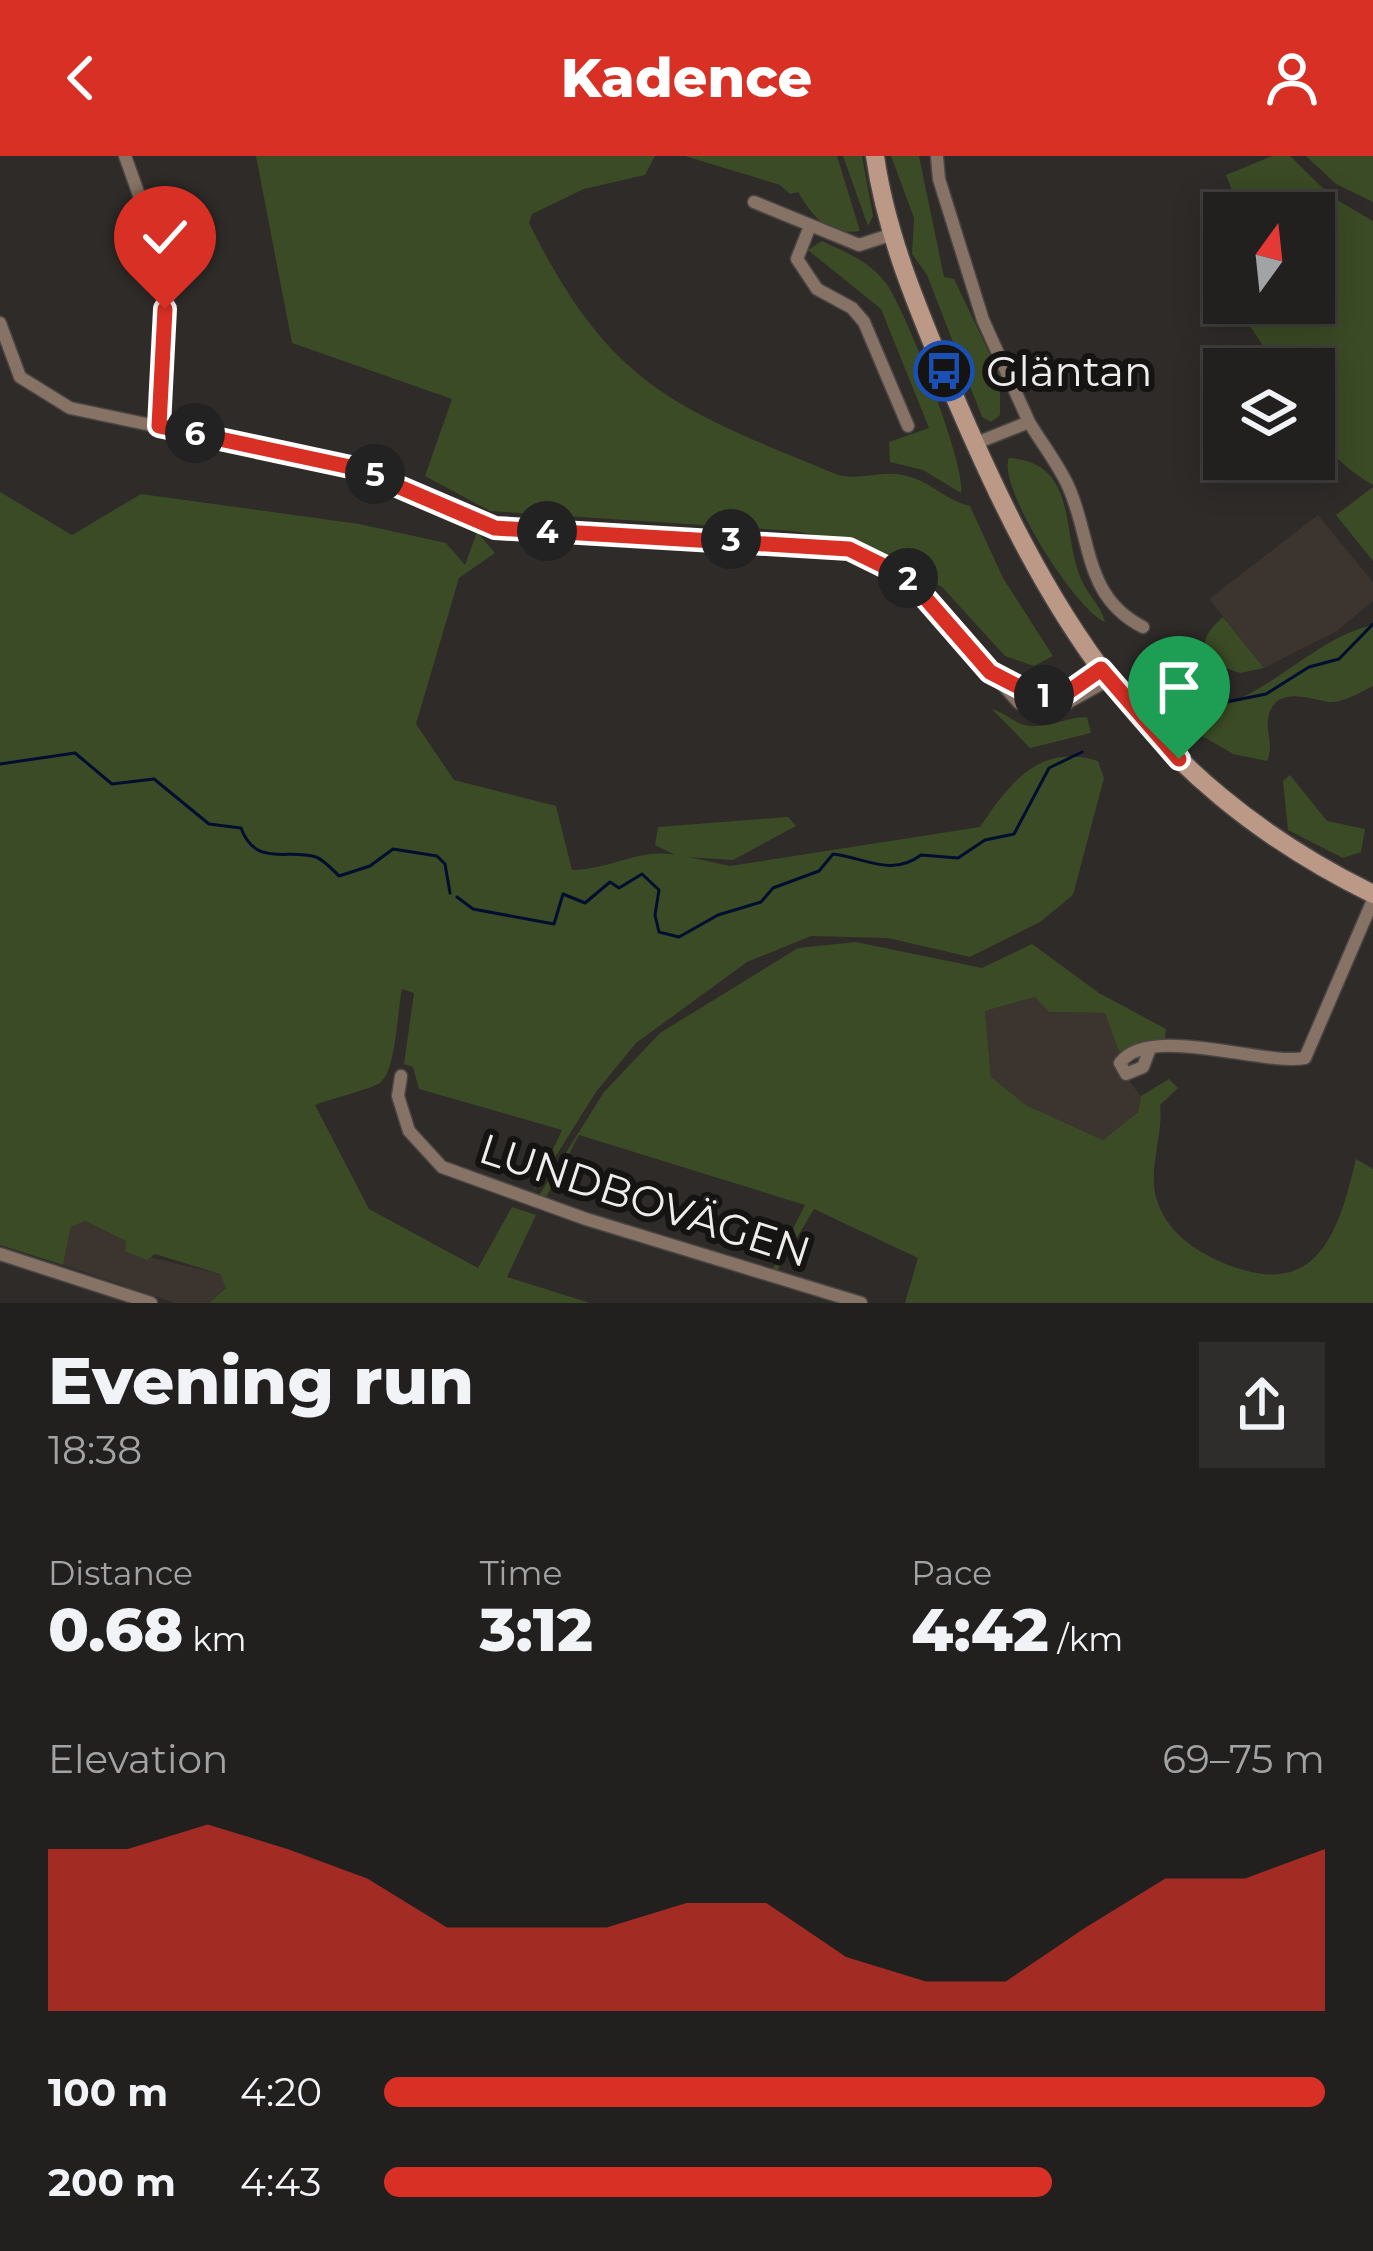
<!DOCTYPE html>
<meta charset="utf-8">
<style>
body{margin:0;font-family:Montserrat,sans-serif;background:#2e2d2c;color:#f1f3f6;height:100vh;display:flex;flex-direction:column;font-size:45px;white-space:nowrap}
*{box-sizing:border-box;margin:0}
p{font-size:39px;color:#a2a3a4}
.icon{flex:none;width:66px;height:66px;fill:none;stroke:currentColor;stroke-width:2;stroke-linecap:round;stroke-linejoin:round}
.map{position:relative;height:1147px;overflow:hidden}
.drawer{display:flex;flex-direction:column;background:#22201f;flex:1}
.drawer>*{flex:none}
.needle{width:78px;rotate:15deg}
.buttons{position:absolute;left:1203px;top:36px;display:grid;gap:24px}
.buttons a{display:grid;place-items:center;width:132px;height:132px;border-radius:0px;background:#22201f;box-shadow:0 6px 30px #0003,0 0 0 3px #3f3e3d;font-size:60px}
.pin{position:absolute;display:grid;place-items:center;width:102px;height:102px;color:#fff;margin:-123px -51px;border-radius:50% 50% 50% 0;rotate:-45deg;box-shadow:0 0 12px #0007}
.pin .icon{rotate:45deg}
.km{position:absolute;width:60px;height:60px;margin:-30px;border-radius:50%;background:#222;color:#fff;font-size:33px;line-height:60px;text-align:center}
.round{display:grid;place-items:center;flex:none;width:126px;height:126px;border-radius:0px;background:#2e2d2c}
.overview{display:flex;align-items:center;justify-content:space-between;height:204px;padding:0 48px}
h1{font-size:66px;font-weight:800;line-height:90px}
.figures{display:grid;grid-template-columns:repeat(3,1fr);gap:18px;height:204px;padding:12px 48px}
.figures div{display:grid;align-content:center}
.figures b{font-size:60px;font-weight:800}
.figures small{font-size:33px;font-weight:400}
.figures p{font-size:33px}
.chart{height:336px;padding:24px 48px}
.chart p{display:flex;justify-content:space-between}
.chart svg{width:100%;height:216px;margin-top:12px;fill:#d93025;opacity:.7}
ul{padding:0 48px;list-style:none;font-size:39px}
li{display:grid;grid-template-columns:192px 144px 1fr;align-items:center;height:90px}
li i{height:30px;border-radius:15px;background:#d93025}
header{display:flex;justify-content:space-between;align-items:center;height:156px;padding:0 48px;background:#d93025;color:#fff;font-size:54px;font-weight:800}
.map>svg:first-child{display:block}
.built{fill:#3c342e}
.green{fill:#3b4b25}
.lines{fill:none;stroke-linecap:round;stroke-linejoin:round}
.stream{stroke:#020e30;stroke-width:3}
.street-casing{stroke:#494644;stroke-width:15}
.secondary-casing{stroke:#494644;stroke-width:21}
.street{stroke:#877266;stroke-width:12}
.secondary{stroke:#bb9986;stroke-width:18}
.route-casing{stroke:#fff;stroke-width:24}
.route{stroke:#d93025;stroke-width:15}
.labels{text-anchor:middle;dominant-baseline:central;stroke-width:12;stroke-linejoin:round;paint-order:stroke}
.poi-label{font-size:42px;fill:#efedec;stroke:#151413;text-anchor:start}
.street-label{font-size:42px;fill:#efedec;stroke:#151413}
</style>
<header><svg class="icon" aria-label="back" viewBox="0 0 24 24"><path d="M15 5l-7 7 7 7"/></svg>Kadence<svg class="icon" aria-label="person" viewBox="0 0 24 24"><circle cx="12" cy="8" r="4"/><path d="M4 21q1-7 8-7t8 7"/></svg></header>
<div class="map">
<svg width="1373" height="1147" viewBox="0 0 1373 1147">
<rect width="100%" height="100%" fill="#2e2b29"/>
<path class="built" d="M1318 359 1373 426V445L1337 475 1264 512 1209 443Z
M1035 841 1050 856 1105 857 1119 896V912L1141 940 1138 956 1103 984 1026 949 991 921 985 855Z
M85 1065 127 1085 125 1095 220 1118 226 1132 209 1147H175L63 1109 71 1071Z"/>
<path class="green" d="M256 0H655L645 19 584 33 532 58 529 67C611 232 676 252 838 319 862 325 882 313 907 320 931 326 947 345 970 350L1003 422 1053 500 1034 510 1005 500 942 431 857 386 793 375 490 355 425 320 452 243 292 187Z
M685 0H837L860 75C828 80 813 61 798 36L790 38 780 29Z
M843 0H862L873 60 868 70Z
M891 0H919L944 121 954 123 1000 219V259L991 266 982 261 927 119 912 98 914 62Z
M1272 0H1290L1332 41 1373 65V329C1319 296 1314 274 1314 213H1278L1235 147H1314V57H1224V123L1201 53 1234 39 1226 19Z
M1306 0H1373V46L1336 28Z
M822 85C845 96 869 105 885 126 905 151 967 312 961 337L923 314 890 306 889 286 929 272 881 153 808 94Z
M1009 302C1079 306 1061 378 1081 423 1088 439 1101 450 1105 466 1076 455 996 329 1009 302Z
M1373 331V405L1336 359Z
M0 336 72 379 141 338 359 368 446 387 465 409 477 376 495 397 459 422 416 568 454 624 556 650 572 714C610 714 639 692 675 699L655 689 658 671 788 661 796 670 733 704 689 701 730 710 980 671C1010 626 1040 587 1098 605L1104 622 1073 739 1040 766 970 801 888 782 811 780 747 806 636 887 596 936 532 1038 562 974 419 933 413 911 404 908 414 837 402 833C397 857 396 913 381 926 375 932 327 944 315 949L369 1053 478 1112 512 1051 536 1059 507 1121 590 1147H209L226 1132 220 1118 155 1098 147 1104 125 1095 126 1085 85 1065 71 1071 63 1109 0 1089Z
M1223 461 1264 512 1240 517 1211 507C1199 485 1206 477 1223 461Z
M1373 469V530C1362 536 1340 548 1328 546 1310 543 1278 530 1269 558 1264 574 1275 589 1267 605L1233 598 1197 577 1199 561 1209 551C1263 546 1315 481 1373 469Z
M992 553C1004 556 1015 568 1029 570 1051 572 1066 561 1087 561L1091 577 1030 592Z
M1290 619 1327 665 1365 673 1361 696 1343 702 1288 674 1283 625Z
M856 786 982 812 1032 788 1099 837 1166 873 1165 884 1119 896 1105 857 1049 856 1035 841 985 855 991 921 1026 949 1103 984 1138 956 1141 940 1169 923 1178 932 1160 949C1164 981 1145 1019 1159 1050 1171 1078 1193 1093 1219 1105 1314 1147 1337 1084 1356 1003L1373 1013V1147H905L918 1102 814 1053 777 1115 772 1114 805 1049 579 979 545 1043 538 1041 604 936 660 877 798 792Z"/>
<g class="lines">
<path class="stream" d="M1147 549 1179 550
M1197 552 1266 538 1309 511 1339 503 1373 468
M0 608 75 597 112 628 154 623 209 668 241 672C256 712 287 692 316 701 324 704 333 714 339 720L370 710 393 693 437 700 445 708 450 737
M457 741 473 753 554 768 563 738 585 747 610 726 619 732 642 718 659 734 655 759 659 776 679 781 718 759 761 746 773 732 819 715 833 698C866 702 892 721 921 699L958 702 985 684 1014 678 1049 612 1082 596"/>
<g class="street-casing">
<path id="street" d="M125 0 161 100 165 153 159 270
M937 1 939 23 983 164 1029 266 974 288
M754 46 859 89 893 78
M810 70 797 103 817 133 852 152 864 166 908 270
M0 167 20 221 70 252 355 312 495 372 849 393 908 422 1019 547 1056 553 1110 523
M1029 266C1042 288 1059 309 1069 332 1092 385 1084 441 1143 471
M996 519C1044 545 1058 546 1101 513
M1149 895 1143 911 1126 918 1120 907C1149 867 1262 910 1305 902L1373 744
M401 920 398 940 409 975 442 1011 586 1063 861 1147
M0 1098 151 1147"/>
</g>
<g class="secondary-casing">
<path id="secondary" d="M875 0C886 78 918 153 948 225 1044 453 1141 624 1373 738"/>
</g>
<use href="#street" class="street"/>
<use href="#secondary" class="secondary"/>
</g>
<g class="lines">
<g class="route-casing">
<path id="route" d="M165 153 159 270 355 312 495 372 849 393 908 422 990 516 1021 532 1052 540 1067 537 1101 513 1179 603"/>
</g>
<use href="#route" class="route"/>
</g>
<defs>
<g id="bus-ring" transform="scale(3)"><circle r="9.5" fill="#151413" stroke="#1a4fb4" stroke-width="1.5"/><path d="M-5-6H5V4H4V6H2V4H-2V6H-4V4H-5ZM-3.5-4V0h7V-4ZM-3.5 1.2v1.5H-2V1.2ZM2 1.2v1.5H3.5V1.2Z" fill="#1a4fb4"/></g>
</defs>
<g fill-rule="evenodd">
<use href="#bus-ring" x="944" y="215"/>
</g>
<g class="labels">
<g class="poi-label">
<text x="986" y="215">Gläntan</text>
</g>
<g class="street-label">
<text transform="translate(645 1044) rotate(18)">LUNDBOVÄGEN</text>
</g>
</g>
</svg>
<div class="buttons">
<a><svg class="needle" viewBox="-14 -14 28 28"><path d="M0-13l5 13h-10z" fill="#e53935"/><path d="M0 13l5-13h-10z" fill="#a2a3a4"/></svg></a>
<a><svg class="icon" aria-label="layers" viewBox="0 0 24 24"><path d="M12 4l9 5-9 5-9-5zM3 14l9 5 9-5"/></svg></a>
</div>
<div class="pin" style="left:1179px;top:603px;background:#1e9e55"><svg class="icon" aria-label="arrive" viewBox="0 0 24 24"><path d="M6 21V4h12l-3 4 3 4H6"/></svg></div>
<div class="pin" style="left:165px;top:153px;background:#d93025"><svg class="icon" aria-label="check" viewBox="0 0 24 24"><path d="M5 12l5 5 9-10"/></svg></div>
<b class="km" style="left:1044px;top:539px">1</b>
<b class="km" style="left:908px;top:422px">2</b>
<b class="km" style="left:731px;top:383px">3</b>
<b class="km" style="left:547px;top:375px">4</b>
<b class="km" style="left:375px;top:318px">5</b>
<b class="km" style="left:195px;top:277px">6</b>
</div>
<section class="drawer">
<div class="overview"><div><h1>Evening run</h1><p>18:38</p></div><a class="round"><svg class="icon" aria-label="share" viewBox="0 0 24 24"><path d="M12 15V3M7 8l5-5 5 5M5 13v7h14v-7"/></svg></a></div>
<div class="figures">
<div><p>Distance</p><b>0.68<small> km</small></b></div>
<div><p>Time</p><b>3:12</b></div>
<div><p>Pace</p><b>4:42<small> /km</small></b></div>
</div>
<div class="chart"><p><span>Elevation</span>69–75 m</p>
<svg viewBox="0 0 160 44" preserveAspectRatio="none"><path d="M0 44V11L10 11L20 6L30 11L40 17L50 27L60 27L70 27L80 22L90 22L100 33L110 38L120 38L130 27L140 17L150 17L160 11V44z"/></svg>
</div>
<ul>
<li><b>100 m</b>4:20<i style="width:100%"></i></li>
<li><b>200 m</b>4:43<i style="width:71%"></i></li>
</ul>
</section>
